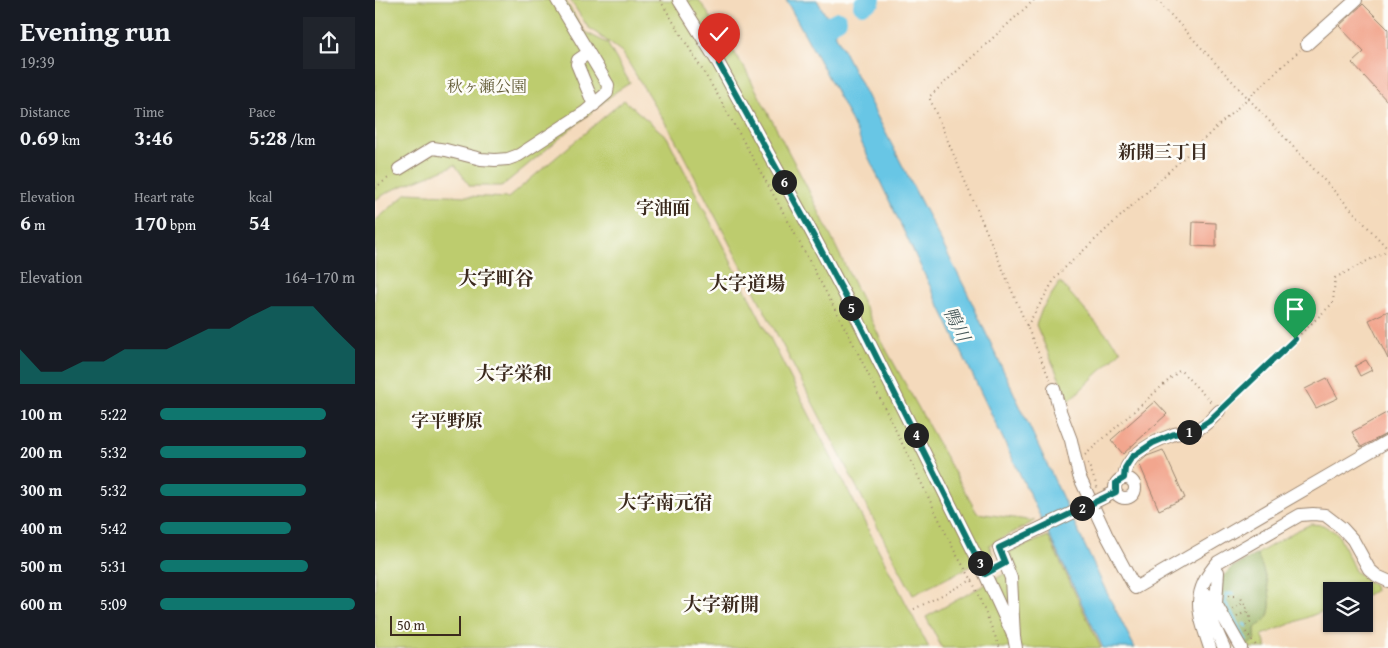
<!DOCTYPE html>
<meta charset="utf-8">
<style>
body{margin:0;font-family:"Gentium Book Plus","Noto Serif JP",serif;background:#20242c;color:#f1f3f6;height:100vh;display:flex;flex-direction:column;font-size:19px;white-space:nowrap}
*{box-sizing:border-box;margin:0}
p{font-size:16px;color:#9ea1a6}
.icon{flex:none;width:28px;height:28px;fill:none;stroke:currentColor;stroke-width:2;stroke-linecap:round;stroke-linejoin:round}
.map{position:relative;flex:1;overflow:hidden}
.side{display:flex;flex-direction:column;background:#171b24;width:375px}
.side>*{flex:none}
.fabs{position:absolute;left:948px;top:582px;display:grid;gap:10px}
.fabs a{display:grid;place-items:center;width:50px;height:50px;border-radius:0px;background:#171b24;box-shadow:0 1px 4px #0004;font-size:25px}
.scale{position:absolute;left:15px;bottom:12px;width:71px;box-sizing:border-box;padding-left:5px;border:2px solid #3b2a1e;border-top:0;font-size:14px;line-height:18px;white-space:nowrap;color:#3b2a1e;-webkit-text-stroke:4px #fdfcf7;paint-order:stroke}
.pin{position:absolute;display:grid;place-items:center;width:42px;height:42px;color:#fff;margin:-51px -21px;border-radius:50% 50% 50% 0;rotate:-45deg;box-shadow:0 0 5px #0007}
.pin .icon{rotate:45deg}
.km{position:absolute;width:25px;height:25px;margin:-12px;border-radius:50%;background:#222;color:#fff;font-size:14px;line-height:25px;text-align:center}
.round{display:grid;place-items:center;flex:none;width:52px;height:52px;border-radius:0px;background:#20242c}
.headline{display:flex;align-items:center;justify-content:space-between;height:85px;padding:0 20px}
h1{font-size:28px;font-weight:700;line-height:38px}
.figures{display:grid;grid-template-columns:repeat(3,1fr);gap:8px;height:85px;padding:5px 20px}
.figures div{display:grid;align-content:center}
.figures b{font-size:21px;font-weight:700}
.figures small{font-size:14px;font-weight:400}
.figures p{font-size:14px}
.chart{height:140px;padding:10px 20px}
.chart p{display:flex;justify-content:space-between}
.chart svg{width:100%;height:90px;margin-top:5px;fill:#0f766e;opacity:.7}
ul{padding:0 20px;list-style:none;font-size:16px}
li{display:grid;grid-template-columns:80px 60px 1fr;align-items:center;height:38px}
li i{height:12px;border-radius:6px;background:#0f766e}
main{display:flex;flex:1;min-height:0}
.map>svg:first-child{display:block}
.green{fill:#bdcc6e;stroke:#7c7b46}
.forest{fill:#96b061;stroke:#686d40}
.water{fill:#67c6e5;stroke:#517882}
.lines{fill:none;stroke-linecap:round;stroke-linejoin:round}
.stream{stroke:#67c6e5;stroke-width:3}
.river{stroke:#67c6e5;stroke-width:18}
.building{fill:#f2a68e}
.minor-casing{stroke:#98826d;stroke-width:14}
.path{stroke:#98826d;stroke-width:2;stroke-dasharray:1 4;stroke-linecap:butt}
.minor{stroke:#fff;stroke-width:12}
.minor-bridge-casing{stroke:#98826d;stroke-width:14;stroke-linecap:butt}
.minor-bridge{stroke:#fff;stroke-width:12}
.route-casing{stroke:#fff;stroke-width:10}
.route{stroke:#0f766e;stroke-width:6}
.labels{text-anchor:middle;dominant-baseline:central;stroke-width:5;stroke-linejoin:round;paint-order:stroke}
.park-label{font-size:16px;fill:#625b36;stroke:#fdfcf7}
.neighbourhood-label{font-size:18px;font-weight:bold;fill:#3b2a1e;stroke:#fdfcf7}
.water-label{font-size:18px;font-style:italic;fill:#48595a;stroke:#fdfcf7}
.quarter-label{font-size:19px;font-weight:bold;fill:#3b2a1e;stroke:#fdfcf7}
</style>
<main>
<section class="side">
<div class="headline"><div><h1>Evening run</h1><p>19:39</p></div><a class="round"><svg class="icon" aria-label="share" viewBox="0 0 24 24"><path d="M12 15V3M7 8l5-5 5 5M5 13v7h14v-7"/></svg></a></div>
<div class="figures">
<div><p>Distance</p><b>0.69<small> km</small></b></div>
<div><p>Time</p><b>3:46</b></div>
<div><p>Pace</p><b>5:28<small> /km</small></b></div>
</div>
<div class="figures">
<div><p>Elevation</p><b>6<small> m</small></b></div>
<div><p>Heart rate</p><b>170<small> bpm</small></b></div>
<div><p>kcal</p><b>54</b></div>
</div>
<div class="chart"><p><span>Elevation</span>164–170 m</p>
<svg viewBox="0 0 160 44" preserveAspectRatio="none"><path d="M0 44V27L10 38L20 38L30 33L40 33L50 27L60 27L70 27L80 22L90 17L100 17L110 11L120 6L130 6L140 6L150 17L160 27V44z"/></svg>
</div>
<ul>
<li><b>100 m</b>5:22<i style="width:85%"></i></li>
<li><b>200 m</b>5:32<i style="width:75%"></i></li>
<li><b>300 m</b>5:32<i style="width:75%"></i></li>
<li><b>400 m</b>5:42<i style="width:67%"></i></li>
<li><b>500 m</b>5:31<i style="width:76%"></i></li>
<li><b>600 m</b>5:09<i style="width:100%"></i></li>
</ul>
</section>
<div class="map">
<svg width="1013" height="648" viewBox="0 0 1013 648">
<rect width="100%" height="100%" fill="#fdfcf7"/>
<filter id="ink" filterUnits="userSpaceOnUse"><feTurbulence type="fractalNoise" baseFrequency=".02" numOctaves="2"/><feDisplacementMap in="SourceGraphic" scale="10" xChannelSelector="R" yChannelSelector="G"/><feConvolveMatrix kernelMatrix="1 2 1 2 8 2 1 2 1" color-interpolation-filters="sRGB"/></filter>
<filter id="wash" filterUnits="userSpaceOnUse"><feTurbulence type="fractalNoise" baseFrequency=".0096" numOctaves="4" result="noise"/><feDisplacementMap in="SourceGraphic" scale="20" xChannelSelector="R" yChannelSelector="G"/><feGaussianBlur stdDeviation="1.12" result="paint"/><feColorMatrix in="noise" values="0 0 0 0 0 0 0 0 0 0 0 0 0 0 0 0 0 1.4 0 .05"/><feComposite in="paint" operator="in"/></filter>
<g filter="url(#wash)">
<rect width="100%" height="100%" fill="#f4dabc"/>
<path class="green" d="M0 0H190L210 32 232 43 255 83 242 91 127 186H95L80 165 15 191 0 200Z
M195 0H324L369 67 432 187 507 342 602 513 660 521 614 545 618 555 538 595 300 139 247 52 213 27Z
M249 100 292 137 554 648H0V221L32 193 133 198Z
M685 282 746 351 694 401 661 325 667 309Z
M936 524 948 525 963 534 980 571 999 586 1000 591 989 596V591H956V608L887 635 892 648H871L880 639V627C883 625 888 623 890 620 903 605 888 569 882 554L919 532Z
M673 536 726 648H567L551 617 640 568 634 552Z"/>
<path class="forest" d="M882 554C888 569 903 605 890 620 888 623 883 625 880 628V639L871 648 845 601 846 578 856 568Z"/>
<path class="water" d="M411 0H442L450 14 590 288 731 591 760 648H728L469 106Z"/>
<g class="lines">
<path class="stream" d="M858 594H851L850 602 871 640
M869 624 871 626"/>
<path class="river" d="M487 5 497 0
M442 31 463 20"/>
</g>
<g id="blocks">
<path class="building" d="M988 4 1013 29V102L977 63 989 52 964 26Z
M818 222 841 223V247L817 246Z
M1013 311V359L994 320Z
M991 360 997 370 985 376 980 366Z
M952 378 963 398 941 408 930 389Z
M780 401 792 414 748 454 736 440Z
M1013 412V433L986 447 977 432Z
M788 450 810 498 784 510 764 463 772 456Z"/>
</g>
</g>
<g filter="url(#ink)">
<use href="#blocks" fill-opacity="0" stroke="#98826d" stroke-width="1"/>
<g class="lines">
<g class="minor-casing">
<path id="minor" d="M304 0 344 64 430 220 480 314 610 574 639 637
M932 44 981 0
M213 53 203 60 202 64 219 105
M24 169 58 148 71 150 106 159 120 160 133 159 144 155 210 112 232 93 233 85 182 0
M679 389 685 411 696 440 704 476 731 534 760 588 1013 441
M749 478C750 455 777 442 797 435 803 432 810 434 816 432 827 429 837 419 844 411
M740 488a10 10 0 1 1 20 0a10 10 0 1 1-20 0Z
M843 572 841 604 866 648
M833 595 831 607 849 648
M641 648 639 637 636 578 624 548 720 502
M835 648C823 612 815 593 843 562L925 515 938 514 950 515 967 528 978 540 994 569 1002 576 1013 581"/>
</g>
<path class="path" d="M285 0 342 94 412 219 479 345 581 554 597 580 625 648
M659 0 554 97 675 380
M782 0 1013 249
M0 188 16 176
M652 326 682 275 925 50
M853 403 958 303 960 278 1013 250
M710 455 805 370 837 403
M713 463 723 489
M853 596H865L875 615V622L868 627
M539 609 601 578
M857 609 868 603
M862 617 873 610
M871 632 883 648"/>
<use href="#minor" class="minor"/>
<g class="minor-bridge-casing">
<path id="minor-bridge" d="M720 502 736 494"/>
</g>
<use href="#minor-bridge" class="minor-bridge"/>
</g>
</g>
<g class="lines" filter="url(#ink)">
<g class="route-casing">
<path id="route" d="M344 64 430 220 480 314 610 574 630 563 624 548 741 492V483L749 478 750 468 757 457 778 443 799 434 817 432 834 421 920 339"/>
</g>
<use href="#route" class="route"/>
</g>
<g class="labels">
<g class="park-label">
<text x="112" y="86">秋ヶ瀬公園</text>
</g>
<g class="neighbourhood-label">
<text x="788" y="151">新開三丁目</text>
<text x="288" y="207">字油面</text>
<text x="72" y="420">字平野原</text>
</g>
<g class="water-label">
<text transform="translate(582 324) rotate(64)">鴨川</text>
</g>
<g class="quarter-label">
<text x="121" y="278">大字町谷</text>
<text x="372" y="283">大字道場</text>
<text x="139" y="373">大字栄和</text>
<text x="290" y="502">大字南元宿</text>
<text x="346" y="604">大字新開</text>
</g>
</g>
</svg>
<div class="fabs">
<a><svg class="icon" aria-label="layers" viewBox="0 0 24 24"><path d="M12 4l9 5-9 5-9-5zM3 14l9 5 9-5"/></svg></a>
</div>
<div class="scale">50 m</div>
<div class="pin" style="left:920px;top:339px;background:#1e9e55"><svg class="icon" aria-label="arrive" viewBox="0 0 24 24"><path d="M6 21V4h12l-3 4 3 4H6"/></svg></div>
<div class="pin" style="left:344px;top:64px;background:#d93025"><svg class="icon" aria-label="check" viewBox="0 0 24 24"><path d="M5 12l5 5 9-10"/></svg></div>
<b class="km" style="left:814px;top:432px">1</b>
<b class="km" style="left:707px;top:508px">2</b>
<b class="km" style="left:605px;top:563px">3</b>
<b class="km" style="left:541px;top:435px">4</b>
<b class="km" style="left:476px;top:308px">5</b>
<b class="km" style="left:409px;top:182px">6</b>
</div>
</main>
